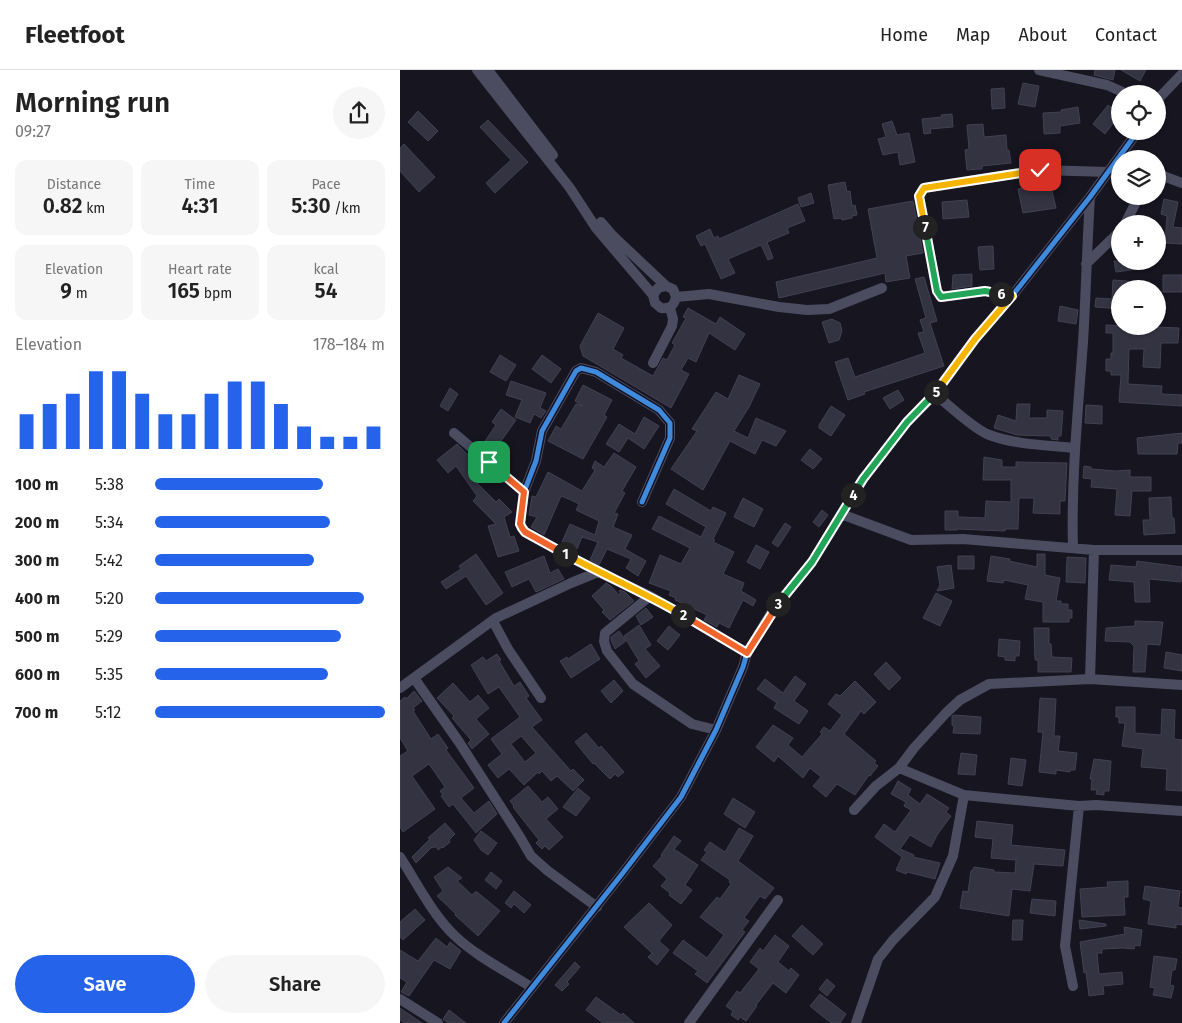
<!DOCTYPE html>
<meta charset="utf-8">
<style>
body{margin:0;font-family:"Fira Sans",sans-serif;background:#f6f6f6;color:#222;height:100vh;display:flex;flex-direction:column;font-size:19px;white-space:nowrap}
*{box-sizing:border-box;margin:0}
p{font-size:16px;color:#767676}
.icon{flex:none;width:28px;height:28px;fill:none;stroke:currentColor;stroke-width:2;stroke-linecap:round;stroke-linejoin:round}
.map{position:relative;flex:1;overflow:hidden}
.details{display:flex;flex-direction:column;background:#fff;width:400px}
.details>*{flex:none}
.tools{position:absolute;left:711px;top:15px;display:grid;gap:10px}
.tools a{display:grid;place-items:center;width:55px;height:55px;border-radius:50%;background:#fff;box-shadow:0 1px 4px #0004;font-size:25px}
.pin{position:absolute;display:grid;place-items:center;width:42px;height:42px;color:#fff;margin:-21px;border-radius:10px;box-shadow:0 2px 8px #0006}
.km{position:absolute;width:25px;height:25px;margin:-12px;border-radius:50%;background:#222;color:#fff;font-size:14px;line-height:25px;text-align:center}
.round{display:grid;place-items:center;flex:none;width:52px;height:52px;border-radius:26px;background:#f6f6f6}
.overview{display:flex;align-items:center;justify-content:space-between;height:85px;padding:0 15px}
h1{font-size:28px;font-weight:600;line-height:38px}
.stats{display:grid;grid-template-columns:repeat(3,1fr);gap:8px;height:85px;padding:5px 15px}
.stats div{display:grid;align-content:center;border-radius:12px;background:#f6f6f6;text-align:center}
.stats b{font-size:21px;font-weight:600}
.stats small{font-size:14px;font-weight:400}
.stats p{font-size:14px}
.chart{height:140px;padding:10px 15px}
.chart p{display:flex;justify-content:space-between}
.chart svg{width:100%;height:90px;margin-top:5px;stroke:#2563eb;stroke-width:6}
.primary-button{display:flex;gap:10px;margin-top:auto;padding:10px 15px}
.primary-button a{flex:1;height:58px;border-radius:30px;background:#2563eb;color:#fff;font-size:20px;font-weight:600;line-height:58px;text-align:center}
.primary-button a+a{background:#f6f6f6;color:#222}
ul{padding:0 15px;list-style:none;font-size:16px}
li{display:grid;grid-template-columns:80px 60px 1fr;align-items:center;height:38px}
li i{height:12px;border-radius:6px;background:#2563eb}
header{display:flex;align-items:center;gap:30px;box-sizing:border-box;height:70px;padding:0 25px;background:#fff;border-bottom:1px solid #e0e0e0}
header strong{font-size:24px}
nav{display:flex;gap:28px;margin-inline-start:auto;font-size:18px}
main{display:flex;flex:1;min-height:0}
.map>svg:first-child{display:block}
.building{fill:#343342;stroke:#434053;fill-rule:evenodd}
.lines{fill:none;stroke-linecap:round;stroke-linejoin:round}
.minor{stroke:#4b4c60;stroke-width:10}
.cycleway-casing{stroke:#121124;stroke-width:8}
.cycleway{stroke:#408adc;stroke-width:5}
.split-1-casing{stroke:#fff;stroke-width:10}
.split-2-casing{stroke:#fff;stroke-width:10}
.split-3-casing{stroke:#fff;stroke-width:10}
.split-4-casing{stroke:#fff;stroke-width:10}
.split-5-casing{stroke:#fff;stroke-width:10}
.split-6-casing{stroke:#fff;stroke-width:10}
.split-7-casing{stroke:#fff;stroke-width:10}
.split-8-casing{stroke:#fff;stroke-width:10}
.split-1{stroke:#f0652b;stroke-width:6}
.split-2{stroke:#f5b400;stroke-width:6}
.split-3{stroke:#f0652b;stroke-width:6}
.split-4{stroke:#22a559;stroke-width:6}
.split-5{stroke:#22a559;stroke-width:6}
.split-6{stroke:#f5b400;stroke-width:6}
.split-7{stroke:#22a559;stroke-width:6}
.split-8{stroke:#f5b400;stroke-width:6}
</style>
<header>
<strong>Fleetfoot</strong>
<nav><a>Home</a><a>Map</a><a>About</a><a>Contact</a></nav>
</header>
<main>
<section class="details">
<div class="overview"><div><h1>Morning run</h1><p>09:27</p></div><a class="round"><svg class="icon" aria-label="share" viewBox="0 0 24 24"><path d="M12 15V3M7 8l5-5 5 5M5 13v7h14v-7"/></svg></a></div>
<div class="stats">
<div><p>Distance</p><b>0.82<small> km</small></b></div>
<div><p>Time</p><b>4:31</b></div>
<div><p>Pace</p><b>5:30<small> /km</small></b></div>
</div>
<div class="stats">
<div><p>Elevation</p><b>9<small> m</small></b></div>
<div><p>Heart rate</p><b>165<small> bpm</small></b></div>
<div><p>kcal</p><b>54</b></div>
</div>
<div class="chart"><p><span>Elevation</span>178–184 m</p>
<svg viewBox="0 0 160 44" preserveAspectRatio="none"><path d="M5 44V27M15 44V22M25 44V17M35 44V6M45 44V6M55 44V17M65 44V27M75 44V27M85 44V17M95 44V11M105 44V11M115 44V22M125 44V33M135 44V38M145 44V38M155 44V33"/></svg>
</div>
<ul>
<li><b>100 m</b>5:38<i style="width:73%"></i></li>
<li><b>200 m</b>5:34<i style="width:76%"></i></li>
<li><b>300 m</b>5:42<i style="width:69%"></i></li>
<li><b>400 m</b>5:20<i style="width:91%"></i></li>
<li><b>500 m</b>5:29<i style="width:81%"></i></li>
<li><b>600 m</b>5:35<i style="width:75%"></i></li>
<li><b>700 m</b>5:12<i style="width:100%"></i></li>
</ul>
<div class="primary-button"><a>Save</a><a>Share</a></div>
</section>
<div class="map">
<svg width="782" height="953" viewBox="0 0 782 953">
<rect width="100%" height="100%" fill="#161520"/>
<path class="building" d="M695 0H715L713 10 694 5Z
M721 0H746L740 11Z
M623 13 639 16 635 37 618 34Z
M604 18 605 38 592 39 591 19Z
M708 35 720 44 705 64 693 54Z
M678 37 680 53 660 56V63L644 64 643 43 661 42V40Z
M18 41 38 61 28 71 8 52Z
M552 44 553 57 530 59 531 63 524 64 522 49 542 47 541 45Z
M88 50 128 92 95 123 86 113 111 90 80 57Z
M492 51 497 65 509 63 515 92 500 95 498 82 483 85 478 69 486 67 482 54Z
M583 54 584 67 606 65 607 80H609L611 93 582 96V99L567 100 565 80 569 79 567 55Z
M4 74 35 107 19 122 0 101V78Z
M649 108 656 138 623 143 618 119 636 116 635 112Z
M445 112 447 122 450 121 452 136 455 135 457 145 452 146V148L442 150 441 148 434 149 428 115Z
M411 123 414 133 401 137 398 128Z
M764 129 778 132 773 157 782 158V174L765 173 767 146 761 144Z
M567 130 569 147 543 149 542 132Z
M513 131 523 183 506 186 510 208 486 212 485 203 379 228 376 212 477 188 468 139Z
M398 134 405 151 387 158 389 163 367 172 373 188 368 190 361 175 328 189 335 203 321 209 305 174 301 176 296 166 310 159 314 168 318 166 319 169Z
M593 176 594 199 580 200 578 177Z
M714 191H737L738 199 716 202Z
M572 204V216L552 219 553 205Z
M763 205H782V222H763Z
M524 207 537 251 530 253 544 296 464 322 465 324 448 330 435 292 448 288 455 307 525 283 518 263 524 262 520 250 526 248 515 209Z
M713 210 750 213V219H720V239L695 237 696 228 712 229Z
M660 236 678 240 676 254 658 251Z
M288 238 316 254 320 247 345 264 335 280 309 263 296 292 288 288 281 300 289 304 271 338 183 286 180 276 198 243 224 258 213 279 223 285 221 288 253 306 263 288 267 290 275 275 272 273 286 248 283 247Z
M432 249 440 253 442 261 439 270 429 273 422 252Z
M706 255 779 258 778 273H761L760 298 743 297 744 279H729L728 314 762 316 761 323 763 324 782 325V336L719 332 721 305H711V301H706V289H711V283H713V263H706Z
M100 285 116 295 106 311 90 302Z
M142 285 161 299 151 313 132 299Z
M339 305 360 314 349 337 334 361 348 368 356 348 386 361 376 376 362 370 355 384 330 371 303 420 271 399 297 361 292 359 316 322 328 329Z
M111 311 146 323 140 338 146 341 141 348 134 344 130 353 115 347 122 330 106 325Z
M183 315 212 330 204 345 207 347 183 389 148 371 156 356 161 359 176 334 183 336 175 331Z
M50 318 58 324 48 341 40 336Z
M498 320 504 330 490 339 483 328Z
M617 334H630L629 348H647V340L663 341 661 366H658V370L651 369V366L617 365 594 358 598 345 616 351Z
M686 335 702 336V354L685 353Z
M431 336 445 345 431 366 419 358V355Z
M101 339 116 350 91 385 81 377 96 355 92 352Z
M244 347 259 356 244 379 228 368 219 382 206 374 219 354 235 364Z
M782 363V373H778L777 384H738L737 368Z
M57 374 72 389 73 388 82 396 89 404 77 413 96 432 99 429 112 442 104 447 110 467 114 466 119 481 98 487 88 456 96 454 73 431 77 426 56 396 48 403 37 390Z
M410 379 422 389 413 399 401 390Z
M214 383 236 397 222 421 225 423 214 443 218 444 213 457 232 465 225 479 246 491 238 506 226 498 231 489 207 479 199 495 190 490 198 472 182 467 177 479 162 472 170 454 195 465 199 451 176 440 179 434 171 430 161 426 144 465 131 457 137 447 129 445 132 426 136 427 148 402 182 421 195 400 192 398 195 391 204 397Z
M584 387 602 390V397H616V392L667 393 665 431H660V444L633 443 634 428H619L618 459H605V461L557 459V460H545V441H558V447L585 448 586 431 611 432V410H583Z
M684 396 691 397V399L716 401 730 400V407H751V421H732L730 446 715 445 717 419 691 417 692 409 683 408Z
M274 419 311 441 313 437 326 443 313 469 315 470 313 472 334 482 323 504 344 513 341 521 356 530 353 536 343 530 329 558 319 553 317 557 304 550 307 545 275 530 276 528 269 525 271 521 249 513 260 485 281 494 290 478 252 459 259 446 301 467 306 457 266 434Z
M771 427 772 448H774L775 463 744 465 743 450H750L749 428Z
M343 428 363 439 354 457 334 447Z
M422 440 428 445 419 457 413 452Z
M385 453 391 457 378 477 372 473Z
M356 475 369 482 360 499 347 492Z
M76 484 103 523 86 535 66 506 46 519 41 512 61 499 59 496Z
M637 484H645V505L660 508 656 531H661V534H668V540H672V548H669V552H643V532L625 529 628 515 604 510 603 513 587 511 591 486 610 489 609 491 637 497Z
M144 486 150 503 158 499 164 509 136 522 129 509 112 517 105 502Z
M558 486H574V499H558Z
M667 487 686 488 685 513 666 512Z
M737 491 782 497 781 512 749 509 750 532H735L734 512 709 510 711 495 736 497Z
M551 495 554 518 537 521 540 515 537 497Z
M206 513 211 516 219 525 221 524 219 521 220 520 225 522 234 531 210 550 202 542 204 540 192 526Z
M536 523 552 531 540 556 523 548Z
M246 538 253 547 241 555 236 546Z
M735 551 763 552 760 575 747 574 745 602H733L734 576 730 572 705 571 706 558 735 556Z
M239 555 251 575 245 579 260 596 246 608 235 594 239 591 224 566Z
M269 556 280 565 268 580 257 571Z
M634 558H649V574H651L652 587 672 588 671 602H638V590H635Z
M219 561 226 571 215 579 211 570V567Z
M599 569 620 571 619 586H615V591L605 590V587L598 586Z
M191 574 200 589 171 608 160 591 167 587 168 589Z
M766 582 782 585V601L764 598Z
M97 584 101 590 99 591 114 616 120 612 129 626 126 628 142 650 132 657 171 701 173 699 184 710 173 721 157 706 151 711 142 701 139 704 138 702 124 715 109 699 98 708 88 695 102 684 91 669 120 647 99 617 88 624 71 595 83 587 86 591ZM121 666 136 683 125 692 111 674Z
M486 592 501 608 489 620 474 604Z
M395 606 406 614 394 631 408 641 399 654 374 638 377 633 357 619 365 609 383 623Z
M214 610 223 621 211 633 201 621Z
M455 611 476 632 464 644 461 641 444 664 476 691 474 693 478 696 470 706 469 705 455 725 437 714 426 727 413 716 421 707 410 698 403 708 378 686 374 692 356 677 373 655 393 668 388 675 402 687 422 664 420 662 424 657 430 661 442 645 428 634 436 624 440 626Z
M53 613 70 632 78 625 89 638 76 649 89 664 72 679 68 673 71 670 52 648 54 646 37 628Z
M14 621 22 631 13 638 15 640 13 641 31 669 38 664 48 678 46 680 74 718 61 728 74 743 89 731 97 744 76 763 53 734 49 737 41 726 43 725 40 721 45 717 29 694 12 706 35 739 3 762 0 757V686L8 681 0 668V631L5 627 6 629Z
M640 628 656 629 654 666H660L658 681 677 683 675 700H670V702L656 700V704L639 702 643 662H638Z
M716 637H735V663L761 665 762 639 775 640 774 669 782 670V721L766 720 767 699 741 697 743 679 722 676 725 653H719V647H716Z
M554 645 581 647 580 664 553 663 554 656 552 655V646Z
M186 663 199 678 201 676 224 702 218 707 215 704 210 709 194 693 193 694 175 672Z
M561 683 577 685 575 705 558 704Z
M611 688 626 690 622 716 608 714Z
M694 689 711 691 709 721H704V725L696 724 697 720H691L692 709H690Z
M498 711 511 719 508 725 520 734 527 724 549 738 546 742 551 746 537 765 531 777 510 765 500 779 514 785 513 787 540 793 535 809 507 802 506 804 496 800 502 787 475 767 484 754 495 762 511 740 504 736 506 732 491 724Z
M128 716 142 732 148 727 158 739 146 749 163 767 149 780 145 776 142 779 136 773 139 770 113 737 114 736 110 731Z
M178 718 190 728 176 746 163 737Z
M333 728 355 742 345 758 324 744Z
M577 751 613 755 611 775 665 780 663 796 634 794 630 821 612 819 609 846 560 838 563 821 568 822 571 801H572L574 797 594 800V802L615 803 616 790 591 788 593 769 575 767Z
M45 753 55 764 49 770 50 772 43 778 42 777 38 780 36 776 34 778 32 777 16 793 12 787 30 769 28 768Z
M339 758 353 766 338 791 374 818 365 829 360 826 344 848 349 851 342 860 345 862 307 913 295 904 298 901 273 883 283 870 307 888 324 865 300 847 317 827 320 829 331 814 329 812 330 810 301 790 307 782 304 780 310 772 325 782Z
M81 761 97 773 88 785 81 780 74 770Z
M274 766 281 771 274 779 298 795 285 815 292 820 281 834 269 825 270 823 261 816 267 809 253 796 262 786 261 785Z
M48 797 62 808 57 811 72 825 75 822H77L100 841 78 866 55 845 56 844 37 826 43 821 34 807Z
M91 802 102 811 96 819 85 810Z
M728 811V827H724L725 845 682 847 680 819 708 817 707 812Z
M745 816 780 821 778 837 782 838V855L776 854V858L748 854 751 831 743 829Z
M114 821 131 835 124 843 114 834 111 838 105 833Z
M632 829 656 831 655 846 630 843Z
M249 833 272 855 259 871 269 880 257 895 248 887 252 883 224 857Z
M15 839 25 850 3 870 0 867V852Z
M613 850H623L622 870H612Z
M679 850 706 854V856L680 859Z
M402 855 423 874 413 885 392 866Z
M724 857 742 860 740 876 735 875 734 879 723 878 702 879V883H697L699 904 722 902 723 914 703 916 704 924 689 926 686 902 684 903 680 872 725 864Z
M375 865 389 876 378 892 389 901 391 898 399 905 386 923 373 913 356 935 357 936 346 951 340 947 338 950 331 945 333 941 326 936 337 921 340 923 359 899 350 892 360 878 363 881Z
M36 868 47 877 50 872 61 881 50 899 34 890 9 926 1 922 7 912 0 908V880L18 891Z
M754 886 777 889 775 900H772L770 915 774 916 771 928 753 925 755 918 750 917Z
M175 892 180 897 167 912 169 914 162 921 155 915Z
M427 909 435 916 427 926 419 919Z
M420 924 446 944 440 953H431L410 936Z
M196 927 221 945 223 943 234 953H203L186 940Z
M0 938 22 953H4L0 950Z
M49 940 66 953H49L44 950 43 949Z"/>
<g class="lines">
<path class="minor" d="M77 0 170 118 196 158 253 225 255 233 261 238C270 239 274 236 276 227L273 219 266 216 258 218 253 225
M88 0 153 85
M639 0 707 15 727 24
M758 29 782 4
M758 104 782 113
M201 152 213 166 266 216
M725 154 739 126
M686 194 720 161
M612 226 585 221 541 227 537 221 519 126 524 118 640 100 709 102
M276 227 309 224 379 237 407 240 429 239 482 218
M253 293 272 256 273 249 270 238
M535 324C550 336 570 356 587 364 614 375 647 375 675 378
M54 363 124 422
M242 432 270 368V353L259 340 196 302 181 298 176 301 142 361 136 391 124 422 120 454 125 462 198 502 250 526 347 583
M441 444 511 470 563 469 694 480H782
M673 478C671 409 678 341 683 272 686 224 687 175 690 127
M250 526 205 563 204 571 207 581 233 614 292 654 316 660
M93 551 108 579 141 628
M14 608 59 672 120 767 131 786 148 801 197 837
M690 609 694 480
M0 618 96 548 171 513 198 502
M499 698 564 725 679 736 696 735 782 741
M454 740 476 716 499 698 514 678 546 643 560 630 589 614 690 609 782 615
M0 787C17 813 32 844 55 866 76 886 106 901 131 917
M673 916 665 876 679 736
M0 929 38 953
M104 953 222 804 281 727 316 660 343 597 347 583 373 540 412 492 463 409 507 352 535 324 575 269 612 226 690 127 738 61
M289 953 378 830
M456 953 478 889 493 870 535 827 553 786 564 725"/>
<g class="cycleway-casing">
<path id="cycleway" d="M242 432 270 368V353L259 340 196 302 181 298 176 301 142 361 136 391 124 422 120 454 125 462 198 502 250 526 347 583
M104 953 222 804 281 727 316 660 343 597 347 583 373 540 412 492 463 409 507 352 535 324 575 269 612 226 690 127 738 61"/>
</g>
<use href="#cycleway" class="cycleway"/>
</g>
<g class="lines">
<g class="split-1-casing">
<path id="split-1" d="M89 392 124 422 120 454 122 458 125 462 165 484"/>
</g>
<g class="split-2-casing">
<path id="split-2" d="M165 484C204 505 245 523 283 545"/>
</g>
<g class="split-3-casing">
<path id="split-3" d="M283 545 347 583 378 534"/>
</g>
<g class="split-4-casing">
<path id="split-4" d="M378 534 412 492 453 425"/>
</g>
<g class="split-5-casing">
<path id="split-5" d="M453 425 463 409 507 352 536 322"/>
</g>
<g class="split-6-casing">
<path id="split-6" d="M536 322 575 269 612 226 601 224"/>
</g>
<g class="split-7-casing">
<path id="split-7" d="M525 157 537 221 541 227 585 221 601 224"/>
</g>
<g class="split-8-casing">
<path id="split-8" d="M525 157 519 126 524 118 640 100"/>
</g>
<use href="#split-1" class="split-1"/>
<use href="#split-2" class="split-2"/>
<use href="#split-3" class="split-3"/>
<use href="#split-4" class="split-4"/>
<use href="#split-5" class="split-5"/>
<use href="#split-6" class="split-6"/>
<use href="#split-7" class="split-7"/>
<use href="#split-8" class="split-8"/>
</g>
</svg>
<div class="tools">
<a><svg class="icon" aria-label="locate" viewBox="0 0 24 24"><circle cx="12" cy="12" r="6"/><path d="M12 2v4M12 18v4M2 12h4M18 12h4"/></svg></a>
<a><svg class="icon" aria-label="layers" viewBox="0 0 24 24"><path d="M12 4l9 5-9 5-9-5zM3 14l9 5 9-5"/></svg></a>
<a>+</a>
<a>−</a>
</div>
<div class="pin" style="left:89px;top:392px;background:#1e9e55"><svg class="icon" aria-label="arrive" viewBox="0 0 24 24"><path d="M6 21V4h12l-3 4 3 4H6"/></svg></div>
<div class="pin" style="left:640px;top:100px;background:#d93025"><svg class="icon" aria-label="check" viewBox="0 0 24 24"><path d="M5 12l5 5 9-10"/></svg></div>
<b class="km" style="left:165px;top:484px">1</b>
<b class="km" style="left:283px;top:545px">2</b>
<b class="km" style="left:378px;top:534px">3</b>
<b class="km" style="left:453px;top:425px">4</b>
<b class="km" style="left:536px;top:322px">5</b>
<b class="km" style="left:601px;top:224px">6</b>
<b class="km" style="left:525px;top:157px">7</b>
</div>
</main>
